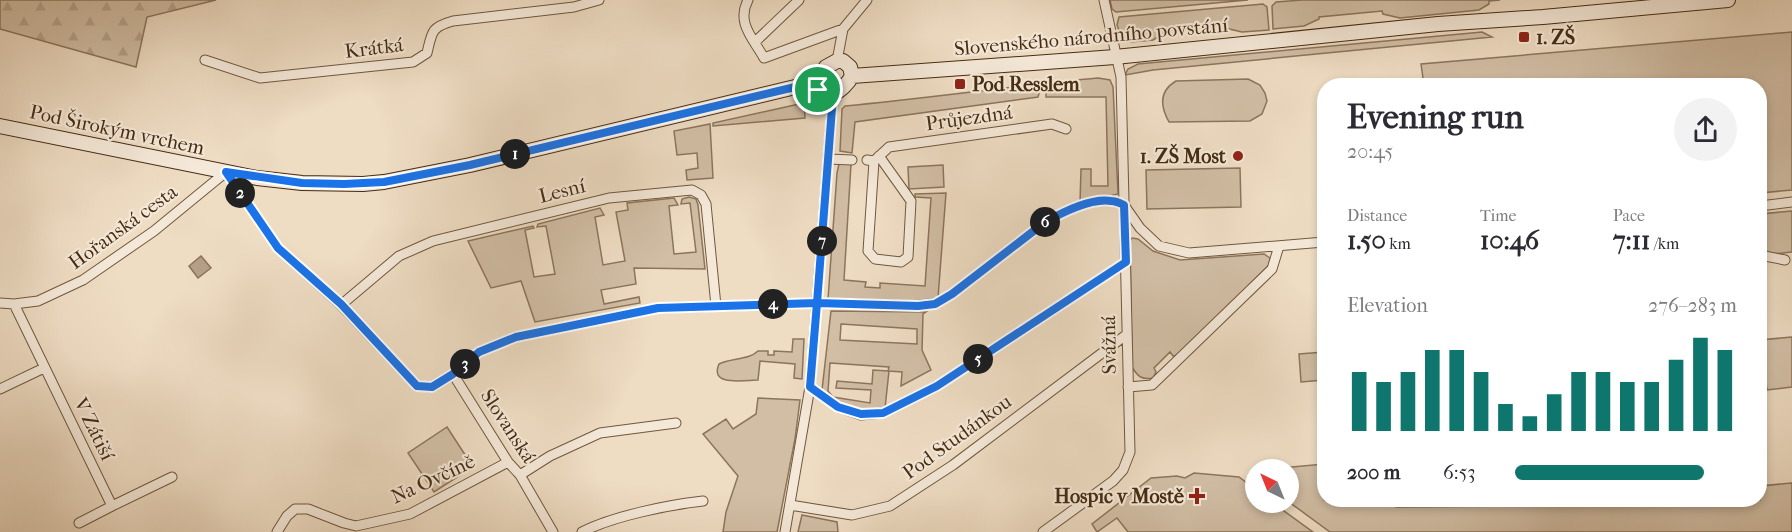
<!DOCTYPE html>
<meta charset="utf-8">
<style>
body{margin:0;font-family:"IM FELL French Canon",serif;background:#f2f2f3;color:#2b2b33;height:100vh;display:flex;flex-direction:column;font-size:22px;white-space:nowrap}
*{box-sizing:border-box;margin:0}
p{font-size:20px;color:#7c7c81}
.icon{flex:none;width:33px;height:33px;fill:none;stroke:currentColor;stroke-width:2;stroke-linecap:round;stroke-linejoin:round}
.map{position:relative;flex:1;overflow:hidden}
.panel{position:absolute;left:1317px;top:78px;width:450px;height:429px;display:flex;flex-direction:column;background:#fff;border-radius:24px;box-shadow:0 3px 9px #0003}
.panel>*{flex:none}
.needle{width:39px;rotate:317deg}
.buttons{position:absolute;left:1245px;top:459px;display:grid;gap:12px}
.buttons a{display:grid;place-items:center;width:54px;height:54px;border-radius:50%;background:#fff;box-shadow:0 3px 9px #0003;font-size:30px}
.pin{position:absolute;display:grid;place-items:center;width:51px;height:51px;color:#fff;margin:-26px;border:3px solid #fff;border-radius:50%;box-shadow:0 2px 6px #0007}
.km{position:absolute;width:30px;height:30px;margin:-15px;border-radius:50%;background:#222;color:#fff;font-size:16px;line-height:30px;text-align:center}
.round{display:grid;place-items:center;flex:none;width:63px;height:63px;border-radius:32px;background:#f2f2f3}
.overview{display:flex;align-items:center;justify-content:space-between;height:102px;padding:0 30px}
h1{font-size:33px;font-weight:800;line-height:45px}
.figures{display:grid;grid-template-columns:repeat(3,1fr);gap:9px;height:102px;padding:6px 30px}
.figures div{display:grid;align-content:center}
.figures b{font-size:26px;font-weight:800}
.figures small{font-size:16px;font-weight:400}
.figures p{font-size:16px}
.chart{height:168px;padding:12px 30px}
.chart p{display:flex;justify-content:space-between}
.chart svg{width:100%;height:108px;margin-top:6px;stroke:#0f766e;stroke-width:6}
ul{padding:0 30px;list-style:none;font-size:20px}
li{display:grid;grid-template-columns:96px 72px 1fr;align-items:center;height:45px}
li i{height:15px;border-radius:8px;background:#0f766e}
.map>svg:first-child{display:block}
.green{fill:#d1bea5;stroke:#8c755c;stroke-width:1.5;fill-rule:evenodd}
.forest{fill:url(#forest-firs);stroke:#8c755c;stroke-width:1.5}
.water{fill:#b5a087;stroke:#897258;stroke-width:1.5}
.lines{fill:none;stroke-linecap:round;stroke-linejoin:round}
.street-casing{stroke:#70583e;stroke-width:11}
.secondary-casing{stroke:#462c12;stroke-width:16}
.street{stroke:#f4e8d8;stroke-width:9}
.secondary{stroke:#f4e8d8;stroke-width:14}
.route-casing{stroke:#fff;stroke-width:12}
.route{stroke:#1a73e8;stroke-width:8}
.poi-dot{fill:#8f2418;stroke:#f4e8d8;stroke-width:2}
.labels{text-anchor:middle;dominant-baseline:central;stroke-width:4.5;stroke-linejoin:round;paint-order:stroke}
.street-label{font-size:20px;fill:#462c12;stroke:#f4e8d8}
.poi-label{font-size:20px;font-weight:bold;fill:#462c12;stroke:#f4e8d8;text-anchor:start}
</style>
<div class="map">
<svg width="1792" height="532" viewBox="0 0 1792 532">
<defs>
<pattern id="forest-firs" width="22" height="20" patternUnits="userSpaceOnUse" patternTransform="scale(1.5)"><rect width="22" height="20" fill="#d1bea5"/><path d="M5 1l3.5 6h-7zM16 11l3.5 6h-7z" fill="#b5a38d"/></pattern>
</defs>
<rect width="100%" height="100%" fill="#eedcc3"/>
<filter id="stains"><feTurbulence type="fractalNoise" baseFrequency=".00333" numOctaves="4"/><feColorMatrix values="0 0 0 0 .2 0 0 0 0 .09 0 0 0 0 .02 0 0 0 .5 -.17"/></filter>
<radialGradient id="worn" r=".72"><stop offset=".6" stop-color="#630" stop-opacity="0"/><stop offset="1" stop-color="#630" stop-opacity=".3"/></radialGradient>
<path class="green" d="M1110 0H1248L1116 12 1112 9Z
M1302 0H1500L1489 1V4L1479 10 1400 18 1383 14 1382 11 1319 17V19L1304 26 1273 29 1272 6 1276 2Z
M1263 4 1267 7 1269 30 1242 32 1225 28 1224 25 1163 31V34L1153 40 1131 42V37L1121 36 1117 25 1119 17Z
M1482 32 1492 37 1153 70 1125 75 1128 69 1138 64Z
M1792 32V190L1760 193V86L1424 85 1421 64Z
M1098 78 1110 80 1113 87 1118 194 1080 203 1081 169H1091V186H1108L1106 97H1046V91L1040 90 1038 97 855 122 852 153 840 151 842 109 845 106C930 98 1013 86 1098 78Z
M1248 79 1260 85 1265 93 1267 101 1262 114 1250 121 1169 122C1160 106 1159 91 1176 81Z
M804 103 805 118 713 126V123Z
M710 124 713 178 687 180 686 170 698 168 697 153 677 155 674 131Z
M839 164H851L844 280 866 282 865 287 880 288V283L925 286 931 198 915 197V194L946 193 938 298 906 302 828 299 837 173Z
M943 165 944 187 909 189 908 167Z
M1240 168 1241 207 1147 209 1146 170Z
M689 197 696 199 698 205 705 269 634 268 636 284 601 290 604 304 639 297 640 303 535 322 521 281 491 288 468 241 533 226 534 228 525 230 534 277 555 274 546 226 537 227 538 224 600 208 604 215 595 217 603 265 625 261 616 212 628 210 627 203 674 198 678 205 669 206 674 254 696 252 690 203 681 204 682 199Z
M1792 211V252C1780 253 1771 256 1760 250V214Z
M1132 238 1138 239 1153 251 1180 260 1264 254 1270 258 1269 265 1179 355 1173 356 1170 352 1154 368 1156 372 1153 378C1142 380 1138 377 1132 367L1130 241Z
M831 311 926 312 923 314 922 350 931 370 901 386 902 372 889 371 885 408C854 413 846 409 822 390ZM841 324 917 329V344L840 340ZM830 363 889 367 888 371 873 370 872 384 837 381 836 388 871 390 870 403 833 397 828 391Z
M1792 337V387L1767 390 1765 375H1760V340Z
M793 339H804L802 379 794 378 795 364 760 361 758 380C745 380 709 387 719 364 731 358 749 360 758 351H768V355H774V351L792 352Z
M1324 352V380L1301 382 1299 354Z
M758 398 800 400 795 439 777 532H723L726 512 738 476 703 434 726 419 733 429 756 414Z
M447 427 473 467 434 492 408 453Z
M1324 464V500H1394L1396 507 1541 506 1612 500H1760V486L1792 483V532H1330L1289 502 1288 470 1270 469Z
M1194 473 1239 477 1255 489 1256 502 1273 503 1313 532H1128L1117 518 1097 532 1092 524 1151 478 1177 476 1185 478Z
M802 515 837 522 838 532H798Z"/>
<path class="forest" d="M0 0H216L147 17 136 67 0 29Z"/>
<path class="water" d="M201 256 211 268 198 278 189 266Z"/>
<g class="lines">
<g class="street-casing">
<path id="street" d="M748 0C736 23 753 38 764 58L843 29
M755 42 799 0
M205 60 260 78 413 62 427 53C432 32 431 27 453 21L574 7 599 0
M837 61 843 29 867 0
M828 159 852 160
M867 160 874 161 889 147 1052 124 1066 129
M874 161 868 251 875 259 901 262 908 257 911 201 879 156
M1124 205 1140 228 1159 246 1189 253 1324 242
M1760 206 1792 202
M1760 255 1785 260
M0 303 14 304 38 301 83 280 154 231 226 172 278 248 341 305 417 386 432 387 453 374 508 462 520 475 553 532
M14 304 112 506 172 477
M341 305 399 256 433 241 609 198 692 190 701 195 706 204 716 306
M453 374 479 352 516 337 658 308 817 303 918 306 935 304 952 294 1044 223C1061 213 1091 198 1111 201 1115 201 1120 203 1124 205
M810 387 838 407 861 415 883 413 937 386 1126 262
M1128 387 1152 385 1272 269 1279 246
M0 389 44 368
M520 475 550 456 600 433 676 423
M790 505 852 515 890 506 953 465 1126 335
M79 523 112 506
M277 532 287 516 295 509H308L344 523 356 526 410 514 508 462
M582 532C613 516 668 505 703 501
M785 532 810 387 833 95
M1043 532 1113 481 1123 470 1130 452 1121 77 1104 0"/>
</g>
<g class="secondary-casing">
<path id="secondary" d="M837 61H843L850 67 852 76C844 91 821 107 816 82L826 67Z
M852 76 1115 57 1438 24 1543 17 1728 0
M0 126 257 178 302 183 363 184 384 182 470 165 816 82"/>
</g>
<use href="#street" class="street"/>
<use href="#secondary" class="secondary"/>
</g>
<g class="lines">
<g class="route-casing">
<path id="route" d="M818 90 816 82 470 165 384 182 344 184 302 183 226 172 278 248 341 304 417 386 432 387 453 374 479 352 516 337 658 308 817 303 810 387 838 407 861 414 883 413 937 386 1126 262 1124 205C1120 203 1115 201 1111 201 1091 198 1061 213 1044 223L952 294 935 304 918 306 817 303 833 95 823 94 818 90"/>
</g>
<use href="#route" class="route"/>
</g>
<g class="poi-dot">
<rect x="1518" y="31" width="12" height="12" rx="3"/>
<rect x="954" y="78" width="12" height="12" rx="3"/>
<circle cx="1238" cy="156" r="6"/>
<path d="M1194 487h6v6h6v6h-6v6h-6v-6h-6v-6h6z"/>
</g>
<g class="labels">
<g class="street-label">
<text transform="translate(1091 37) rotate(-5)">Slovenského národního povstání</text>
<text transform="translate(374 48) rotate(-7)">Krátká</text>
<text transform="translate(969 118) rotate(-8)">Průjezdná</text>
<text transform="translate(117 130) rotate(12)">Pod Širokým vrchem</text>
<text transform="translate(562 191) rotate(-14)">Lesní</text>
<text transform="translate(123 227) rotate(-36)">Hořanská cesta</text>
<text transform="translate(1109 345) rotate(-91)">Svážná</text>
<text transform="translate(508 426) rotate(57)">Slovanská</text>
<text transform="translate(94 429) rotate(64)">V Zátiší</text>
<text transform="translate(957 437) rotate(-36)">Pod Studánkou</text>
<text transform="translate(433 479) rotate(-25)">Na Ovčíně</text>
</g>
<g class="poi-label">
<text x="1536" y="37">1. ZŠ</text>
<text x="972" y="84">Pod Resslem</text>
<text x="1226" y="156" text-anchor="end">1. ZŠ Most</text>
<text x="1184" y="496" text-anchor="end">Hospic v Mostě</text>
</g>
</g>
<rect width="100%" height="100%" filter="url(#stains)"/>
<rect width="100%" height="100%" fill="url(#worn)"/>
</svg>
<div class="buttons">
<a><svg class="needle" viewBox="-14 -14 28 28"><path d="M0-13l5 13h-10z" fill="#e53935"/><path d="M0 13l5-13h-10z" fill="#7c7c81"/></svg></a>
</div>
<div class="pin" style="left:818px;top:90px;background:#1e9e55"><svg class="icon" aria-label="arrive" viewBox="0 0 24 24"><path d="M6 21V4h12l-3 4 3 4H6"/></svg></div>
<b class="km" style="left:515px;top:154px">1</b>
<b class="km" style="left:240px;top:193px">2</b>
<b class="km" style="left:465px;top:364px">3</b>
<b class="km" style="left:773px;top:304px">4</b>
<b class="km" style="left:978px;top:359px">5</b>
<b class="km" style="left:1045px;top:222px">6</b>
<b class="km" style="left:822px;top:241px">7</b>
<section class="panel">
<div class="overview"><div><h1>Evening run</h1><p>20:45</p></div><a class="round"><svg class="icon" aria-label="share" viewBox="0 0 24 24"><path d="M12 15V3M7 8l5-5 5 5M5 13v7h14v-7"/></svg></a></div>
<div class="figures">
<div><p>Distance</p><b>1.50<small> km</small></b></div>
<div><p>Time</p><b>10:46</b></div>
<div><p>Pace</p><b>7:11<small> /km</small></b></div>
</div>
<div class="chart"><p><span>Elevation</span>276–283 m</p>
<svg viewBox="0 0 160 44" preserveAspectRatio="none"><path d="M5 44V20M15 44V24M25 44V20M35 44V11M45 44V11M55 44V20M65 44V33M75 44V38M85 44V29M95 44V20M105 44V20M115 44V24M125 44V24M135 44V15M145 44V6M155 44V11"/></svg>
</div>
<ul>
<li><b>200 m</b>6:53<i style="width:85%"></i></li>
</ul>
</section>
</div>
